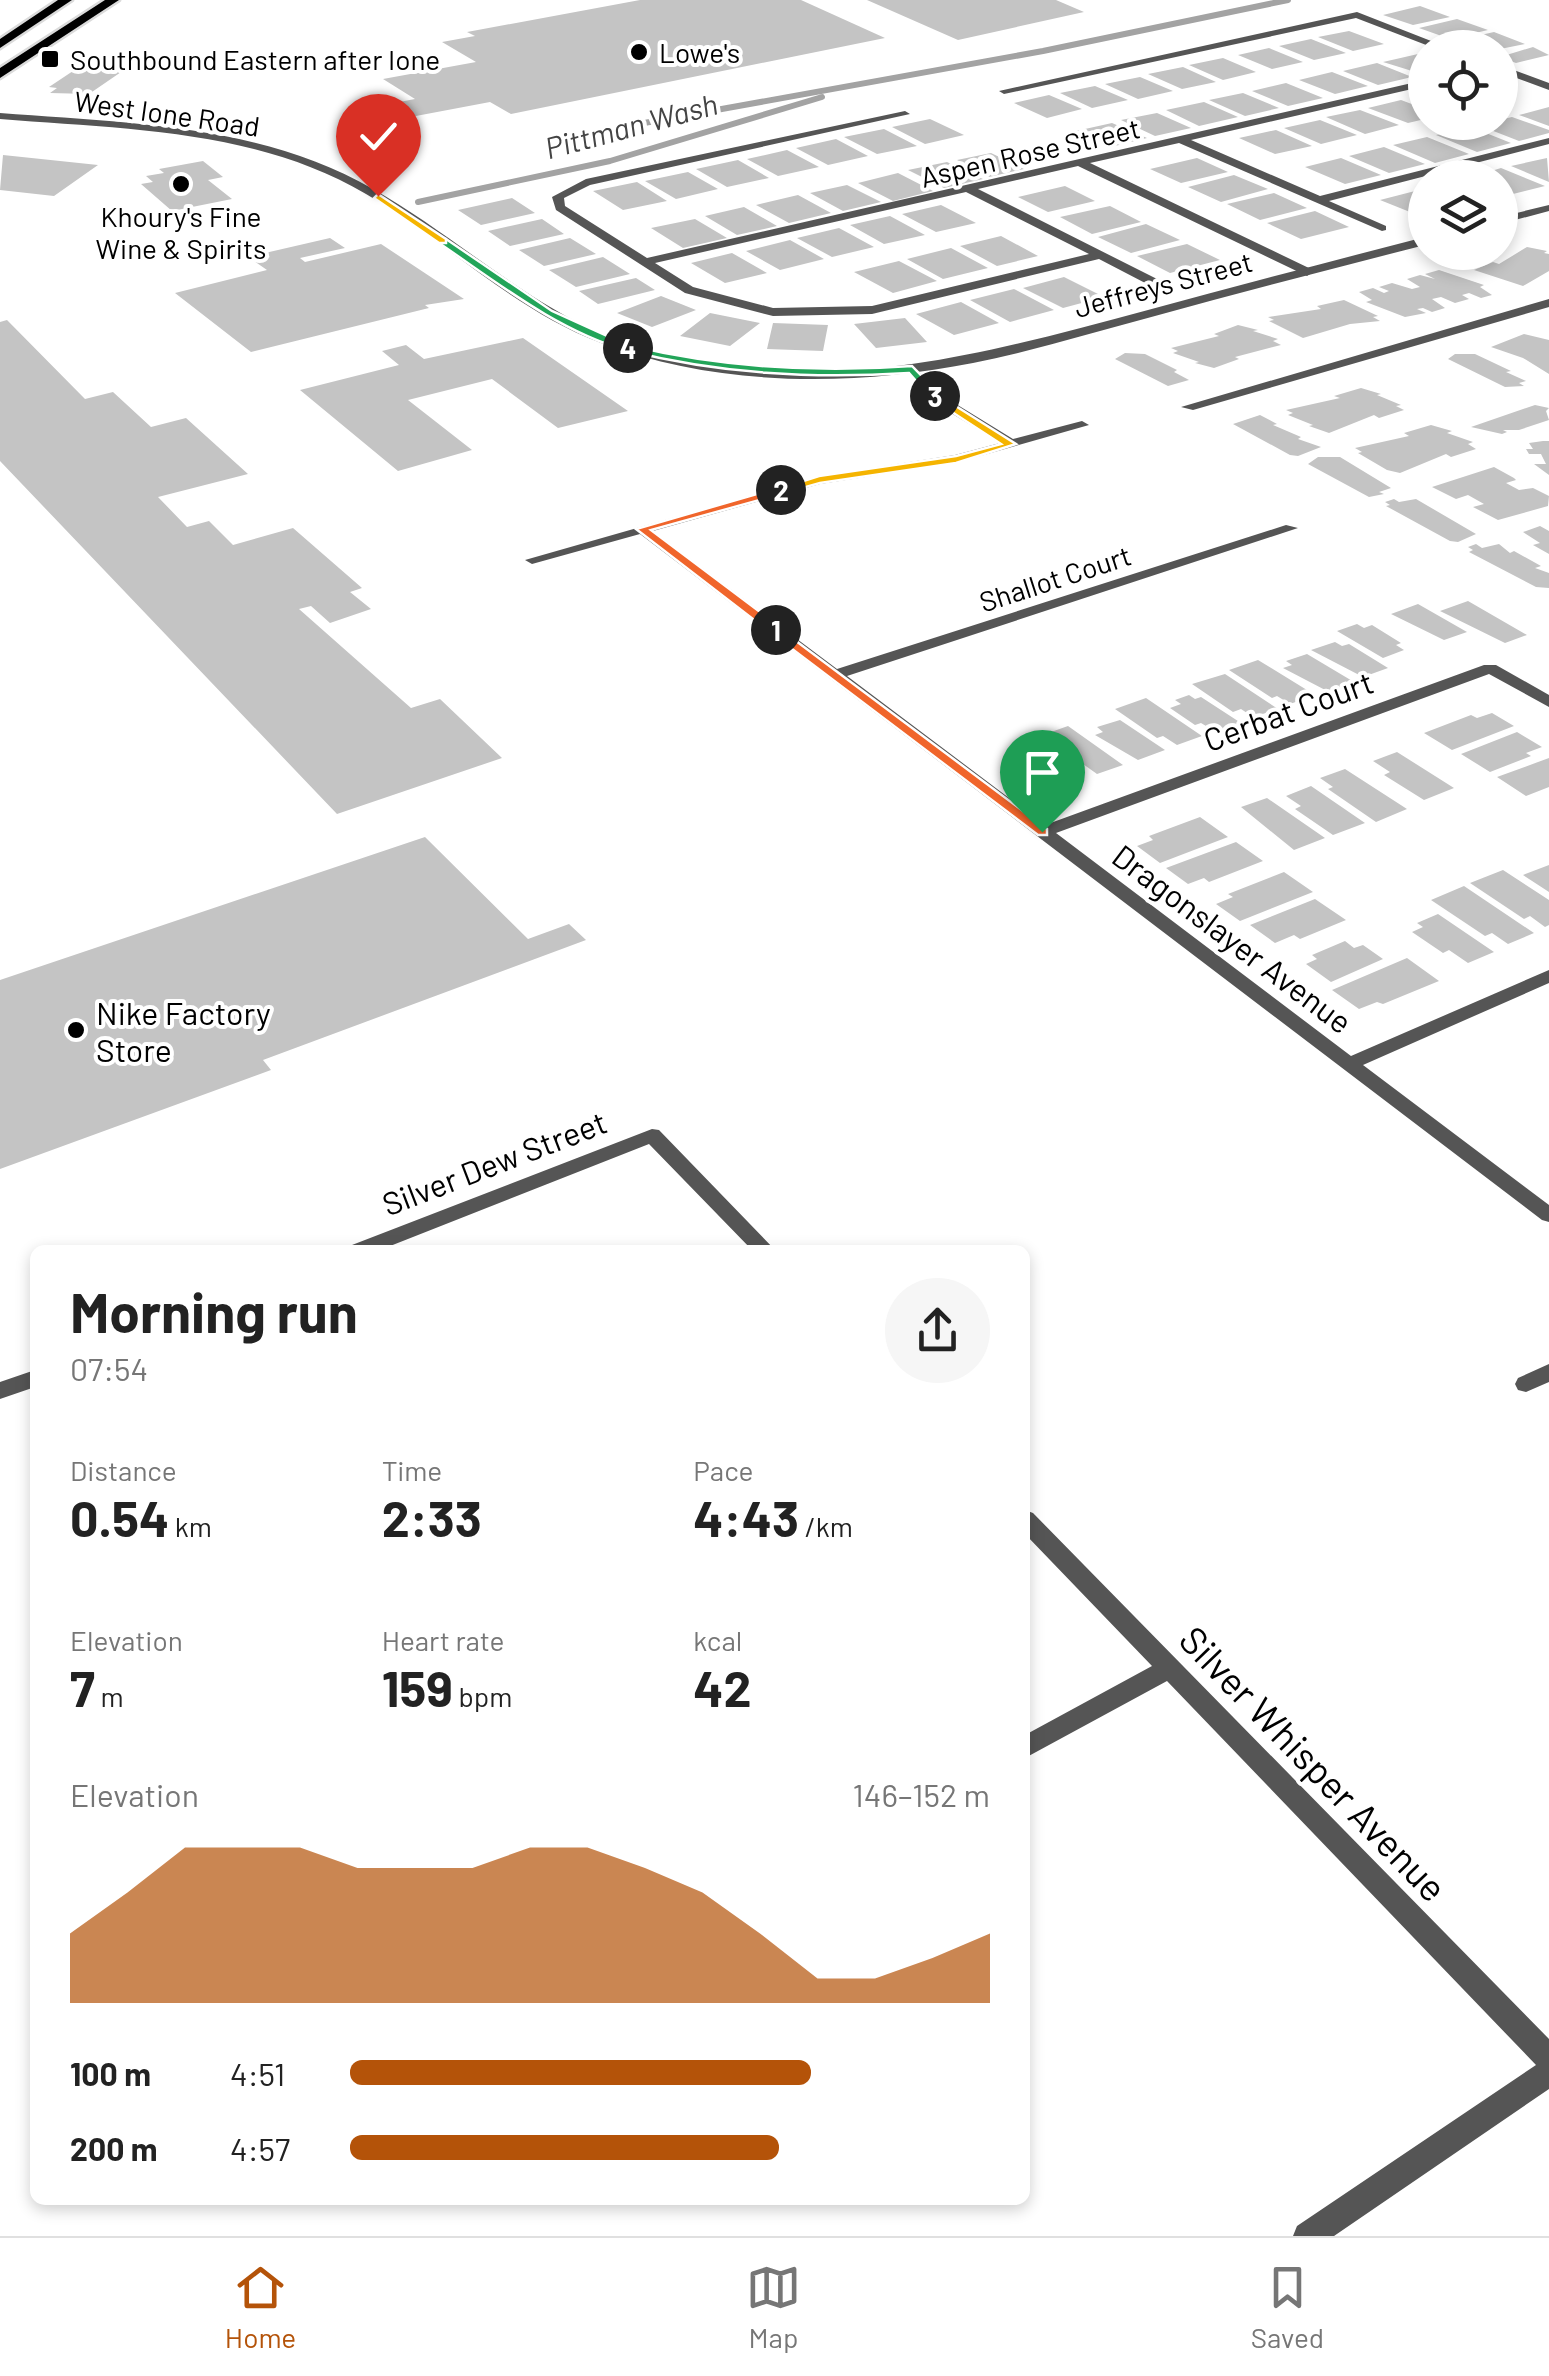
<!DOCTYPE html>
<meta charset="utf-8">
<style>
body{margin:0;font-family:Barlow,sans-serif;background:#f6f6f6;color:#222;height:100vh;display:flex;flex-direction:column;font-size:38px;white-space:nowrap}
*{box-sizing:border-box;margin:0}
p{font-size:32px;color:#767676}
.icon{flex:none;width:55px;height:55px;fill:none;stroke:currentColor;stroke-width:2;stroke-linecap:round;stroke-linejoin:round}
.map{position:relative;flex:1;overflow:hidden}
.drawer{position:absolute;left:30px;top:1245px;width:1000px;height:960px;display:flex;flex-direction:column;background:#fff;border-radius:15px;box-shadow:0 5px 15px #0003}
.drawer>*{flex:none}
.buttons{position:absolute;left:1408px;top:30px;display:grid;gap:20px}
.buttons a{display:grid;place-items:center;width:110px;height:110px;border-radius:50%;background:#fff;box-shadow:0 5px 15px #0003;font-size:50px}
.pin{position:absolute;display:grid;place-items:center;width:85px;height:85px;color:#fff;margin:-102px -42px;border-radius:50% 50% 50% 0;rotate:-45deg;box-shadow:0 0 10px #0007}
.pin .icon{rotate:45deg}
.km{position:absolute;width:50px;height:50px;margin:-25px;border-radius:50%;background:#222;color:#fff;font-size:28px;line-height:50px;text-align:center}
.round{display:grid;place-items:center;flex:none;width:105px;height:105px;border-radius:52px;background:#f6f6f6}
.summary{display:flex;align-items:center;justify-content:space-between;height:170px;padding:0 40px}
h1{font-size:55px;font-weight:700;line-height:75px}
.metrics{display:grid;grid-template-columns:repeat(3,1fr);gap:15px;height:170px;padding:10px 40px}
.metrics div{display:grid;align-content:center}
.metrics b{font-size:50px;font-weight:700}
.metrics small{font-size:28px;font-weight:400}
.metrics p{font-size:28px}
.chart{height:280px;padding:20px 40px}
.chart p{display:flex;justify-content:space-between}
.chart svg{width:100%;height:180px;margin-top:10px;fill:#b45309;opacity:.7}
ul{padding:0 40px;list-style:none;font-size:32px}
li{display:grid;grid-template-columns:160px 120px 1fr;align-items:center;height:75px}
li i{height:25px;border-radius:12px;background:#b45309}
.tab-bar{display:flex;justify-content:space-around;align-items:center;height:140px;border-top:2px solid #e0e0e0;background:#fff;font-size:28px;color:#767676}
.tab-bar a{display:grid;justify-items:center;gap:5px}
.tab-bar .selected{color:#b45309}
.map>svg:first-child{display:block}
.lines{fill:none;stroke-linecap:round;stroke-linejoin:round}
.stream{stroke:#a3a3a3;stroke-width:6}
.building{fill:#c4c4c4}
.primary-casing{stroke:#dbdbdb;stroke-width:5}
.minor{fill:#555;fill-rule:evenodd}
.tertiary{fill:#555;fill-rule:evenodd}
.primary{fill:#000;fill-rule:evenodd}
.split-1{fill:#f0652b;stroke:#fff;stroke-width:2.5}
.split-2{fill:#f0652b;stroke:#fff;stroke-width:2.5}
.split-3{fill:#f5b400;stroke:#fff;stroke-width:2.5}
.split-4{fill:#22a559;stroke:#fff;stroke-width:2.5}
.split-5{fill:#22a559;stroke:#fff;stroke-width:2.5}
.split-6{fill:#f5b400;stroke:#fff;stroke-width:2.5}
.poi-dot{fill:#000;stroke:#fff;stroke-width:4}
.labels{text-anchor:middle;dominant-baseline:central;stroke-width:8;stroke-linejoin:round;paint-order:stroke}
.far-poi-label{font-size:28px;fill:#000;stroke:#fff;text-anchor:start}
.far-street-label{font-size:28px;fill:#000;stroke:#fff}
.far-water-label{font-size:30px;font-style:italic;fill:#444;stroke:#fff}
.street-label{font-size:32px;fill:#000;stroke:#fff}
.poi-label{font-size:32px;fill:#000;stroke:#fff;text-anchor:start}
.near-street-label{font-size:38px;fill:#000;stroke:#fff}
</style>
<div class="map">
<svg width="1549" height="2236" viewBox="0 0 1549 2236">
<rect width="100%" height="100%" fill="#fff"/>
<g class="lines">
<path class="stream" d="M633 125 1043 51 1288 0
M418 202 610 161 822 97"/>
</g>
<path class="building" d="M640 0H801L885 38 511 114 490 102 400 119 378 106 415 99 383 79 476 62 442 42 475 36 467 32Z
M867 0H1056L1084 12 958 40Z
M1420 6 1450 17 1413 25 1383 15Z
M1457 19 1488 30 1450 39 1419 28Z
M1349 31 1384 44 1353 51 1318 37Z
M1494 32 1525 44 1500 49 1472 48 1454 41Z
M1311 39 1346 53 1314 60 1279 46Z
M1533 47 1549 55 1516 63 1500 57Z
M1269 48 1303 62 1272 69 1238 55Z
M1418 54 1425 57V75L1383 62Z
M1223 58 1256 72 1223 80 1189 65Z
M1377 63 1412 77 1378 85 1343 71Z
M98 65 124 70 89 94 50 93 57 88 49 87 79 67Z
M1183 67 1216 82 1182 89 1148 74Z
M1332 72 1368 86 1335 94 1299 80Z
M1140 77 1173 91 1138 99 1105 84Z
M1286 83 1323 98 1288 106 1252 91Z
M1095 86 1128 100 1092 108 1060 93Z
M1243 93 1279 108 1245 116 1209 100Z
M1049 95 1082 109 1047 118 1014 103Z
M1401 100 1425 109V119L1408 123 1368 108Z
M1204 102 1238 117 1199 126 1166 110Z
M1549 107V126L1519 115Z
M1360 110 1399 125 1365 134 1326 117Z
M1157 113 1191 128 1155 136 1121 120Z
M1512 117 1549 130V133L1519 141 1478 125Z
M930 119 964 135 925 144 892 127Z
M1320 120 1357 135 1321 144 1284 128Z
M1112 123 1147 138 1111 147 1076 131Z
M1471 127 1511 143 1477 152 1436 135Z
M884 129 917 146 877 154 844 137Z
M1276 130 1312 146 1275 154 1239 138Z
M1427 137 1469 154 1435 163 1393 145Z
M836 139 868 156 828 165 796 148Z
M1384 147 1425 164 1389 173 1349 156Z
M787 150 819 167 778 176 747 159Z
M991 153 1024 169 989 177 957 160Z
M3 155 98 165 54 196 0 190Z
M1197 158 1228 172 1181 183 1150 169Z
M1341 158 1381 175 1345 184 1305 167Z
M1547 158 1549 182 1511 166Z
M738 160 769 178 727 187 696 169Z
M203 161 223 177 208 180 232 199 172 211 141 184 153 182 146 176 164 173 159 169Z
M947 162 983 179 944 188 908 170Z
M1501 168 1545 186 1509 195 1500 192V178H1469Z
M688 172 718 189 676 199 645 181Z
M898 173 933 191 893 201 858 183Z
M1234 175 1268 189 1221 202 1188 187Z
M637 182 667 201 623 210 593 191Z
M847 185 881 202 843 211 810 193Z
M1065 186 1095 201 1048 212 1018 197Z
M1415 191 1425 195V218L1380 200Z
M1274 193 1307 208 1260 220 1227 204Z
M798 195 831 213 789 223 756 205Z
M512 198 535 213 481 225 458 210Z
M941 205 976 223 936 232 902 214Z
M1110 206 1141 222 1092 234 1060 217Z
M744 207 777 226 737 235 705 216Z
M1315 211 1349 227 1301 239 1267 223Z
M890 216 925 235 884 244 850 225Z
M542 219 564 234 510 246 488 231Z
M695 219 727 238 683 248 651 228Z
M1146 224 1180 240 1131 253 1098 237Z
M839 228 874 247 832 257 797 238Z
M1001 236 1038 256 997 266 960 246Z
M330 238 345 248 300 258 305 262 381 244 464 299 425 305 429 308 251 352 175 293 267 270 254 261 270 257 265 253Z
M570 238 596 254 544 266 519 250Z
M790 240 824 259 780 270 746 251Z
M1187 244 1220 260 1170 273 1137 256Z
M1527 247 1547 251 1544 253 1549 254V271L1523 286 1474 270 1493 262 1499 264Z
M951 248 988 268 943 279 907 259Z
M732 253 767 273 725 283 691 263Z
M603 257 630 274 576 287 549 270Z
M899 261 937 281 893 293 854 272Z
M1439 270 1484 285 1480 287 1492 295 1481 298 1469 293 1462 295 1469 299 1455 303 1441 297 1432 299 1445 308 1432 312 1423 308 1417 309 1426 313 1405 317 1366 302 1372 300 1359 292 1373 288 1384 293 1389 291 1379 287 1392 283 1412 289 1420 287 1407 279 1420 275 1435 279 1425 274Z
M1064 277 1104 297 1063 308 1023 288Z
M636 278 655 290 598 304 579 291Z
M1014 289 1054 310 1010 322 970 300Z
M661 296 696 310 652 327 617 313Z
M1344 300 1378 316 1373 317 1380 321 1350 324 1303 338 1269 321 1274 320 1268 317 1321 309 1317 306Z
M961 302 999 323 954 335 916 314Z
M710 313 760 323 730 346 680 336Z
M905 318 927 342 876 348 854 324Z
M7 320 85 399 113 392 151 427 186 418 248 474 158 497 187 527 209 521 233 545 293 528 362 588 350 592 371 609 330 623 311 606 299 609 411 708 440 699 502 758 337 814 0 461V322Z
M773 323 828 325 823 351 767 349Z
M1238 325 1258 330 1253 331 1278 339 1273 341 1281 345 1235 357 1239 359 1214 368 1195 363 1199 362 1173 353 1178 351 1171 348 1219 336 1214 334Z
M1524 334 1549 340V374L1523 358 1491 347Z
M523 338 628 411 558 428 492 379 408 400 472 450 398 471 300 390 399 365 382 351 406 345 424 359Z
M1125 353 1145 354 1177 370 1174 372 1189 380 1168 386 1115 359Z
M1455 354H1475L1511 371 1506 372 1526 381 1519 383 1524 386 1505 387 1448 359Z
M1361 388 1381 394 1377 395 1401 405 1396 406 1404 410 1379 418 1374 415 1329 433 1309 426 1313 425 1288 415 1293 413 1286 410 1340 398 1334 396Z
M1535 405 1549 408 1546 411 1549 420 1519 430H1503L1507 432 1502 434 1471 427Z
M1260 415 1277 424 1273 425 1301 437 1298 439 1321 447 1298 456 1290 455 1233 424Z
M1431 425 1452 431 1447 433 1473 442 1468 444 1476 449 1451 457 1446 454 1400 473 1387 470 1358 453 1362 452 1355 448 1409 436 1404 433Z
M1543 441H1549V475L1534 464H1546L1541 454H1529L1526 449H1533L1529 443Z
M1318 457H1340L1391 488 1379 492 1384 494 1369 497 1308 464Z
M1494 467 1514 478 1516 480 1506 483 1519 490 1533 488 1549 496 1548 506 1498 520 1473 507 1484 504 1468 495 1456 499 1432 487Z
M1394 499 1399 502 1416 499 1476 534 1458 542 1450 541 1386 506 1390 505 1385 502Z
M1540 526 1549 531V554L1533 545 1540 543 1523 532Z
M1476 544 1482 548 1499 544 1510 553 1514 551 1541 566 1535 568 1549 573V588L1536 587 1469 552 1473 550 1468 547Z
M1468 601 1527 635 1505 643 1440 611Z
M1418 604 1467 632 1444 640 1391 614Z
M1357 624 1364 628 1372 625 1401 643 1396 645 1404 650 1383 658 1337 631Z
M1335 642 1342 646 1349 644 1388 668 1363 677 1311 650Z
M1307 654 1354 682 1329 692 1283 668 1292 665 1286 661Z
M1258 660 1315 695 1290 704 1277 696 1272 698 1229 670Z
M1225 674 1278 709 1253 717 1241 709 1233 712 1192 684Z
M1189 695 1195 699 1201 697 1241 723 1216 732 1201 723 1195 725 1170 708 1181 704 1175 700Z
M1146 698 1202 736 1177 745 1163 736 1157 738 1115 709Z
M1492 713 1514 726 1452 750 1424 733 1471 715 1477 718Z
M1120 720 1165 750 1138 760 1095 735 1103 732 1097 727Z
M1068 726 1123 765 1097 774 1083 764 1078 766 1037 737Z
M1517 732 1542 747 1526 753 1531 756 1490 772 1461 754Z
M1039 746 1083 779 1056 788 1045 780 1038 782 1006 758Z
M1397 752 1454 788 1424 800 1384 775 1390 772 1373 761Z
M1549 758V787L1526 796 1497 777Z
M1345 769 1407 809 1376 822 1328 789 1333 787 1320 778Z
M1311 786 1365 823 1333 835 1295 809 1301 806 1286 796Z
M1267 798 1325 838 1294 850 1241 807Z
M1200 817 1228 837 1160 863 1137 846 1153 840 1149 836Z
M425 837 528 939 569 924 586 940 263 1060 271 1070 0 1169V980Z
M1236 842 1263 861 1209 882 1204 878 1188 884 1166 868Z
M1549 865V892L1523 875Z
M1503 870 1549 900V925L1545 927 1530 916 1524 919 1470 883Z
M1284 872 1313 892 1240 921 1216 904 1233 897 1228 894Z
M1464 886 1534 933 1508 944 1492 933 1485 936 1431 900Z
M1315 899 1346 920 1300 939 1294 935 1275 943 1250 925Z
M1438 914 1494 952 1468 963 1449 950 1443 953 1412 932 1423 927 1417 923Z
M1345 941 1354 948 1363 945 1383 959 1331 982 1306 964 1317 959 1312 955Z
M1407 958 1439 981 1383 1004 1377 1002 1359 1009 1332 990Z"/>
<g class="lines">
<g class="primary-casing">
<path id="primary" d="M58 0H72L0 48V39Z
M105 0H119L0 78V68Z"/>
</g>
<path class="minor" d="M1357 12 1449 48H1434L1356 18 1004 94 999 91Z
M1500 65 1549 83V90L1500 72Z
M1425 80V86L1191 140 1320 196 1549 138V144L1329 201 1386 226V230L1382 231 1179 143 1090 163 1311 269 1313 272 1307 276 1078 166 978 189 1157 279V285H1149L1099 259 872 314 773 316 685 293 556 210 552 197 586 179 905 111 910 114 590 185 564 198 565 206 647 258ZM966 192 1089 254 872 306 773 308 693 287 655 263Z
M1549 299V307L1193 410 1181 407Z
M912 365 943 396 1013 439 1082 421 1089 425 956 463 820 484 653 531 837 669 1286 525 1298 528 847 676 1045 825 1484 665H1496L1549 695V707L1489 674 1056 833 1351 1056 1549 970V983L1363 1065 1549 1205V1222L1542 1220 640 534 532 564 525 560 819 476 955 455 1000 443 933 402 906 369Z
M652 1129 659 1130 775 1250H752L649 1144 380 1250H349L352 1245Z
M1549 1364V1382L1526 1392 1518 1390 1515 1384 1518 1378Z
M35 1370V1387L0 1399V1382Z
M1025 1510 1033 1513 1549 2039V2089L1334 2236H1293L1297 2226 1536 2065 1167 1681 1025 1758V1735L1152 1666 1025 1534Z"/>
<path class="tertiary" d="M0 113C126 123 261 124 373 189 468 243 543 322 651 351 827 399 980 355 1148 310 1240 285 1332 261 1425 237V245C1335 268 1245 291 1155 316 1094 332 1034 351 973 363 851 387 718 387 601 343 513 310 446 241 366 194 256 129 123 129 0 119Z
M1549 205V211L1500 224V217Z"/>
<use href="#primary" class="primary"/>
</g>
<path class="split-1" d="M776 626 1047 829V835H1038L771 633 769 630Z"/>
<path class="split-2" d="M781 487 785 493 651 530 780 627V633H771L636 529Z"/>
<path class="split-3" d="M935 393 1016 444 956 463 820 483 781 494 775 490 819 476 956 456 1001 444 932 399Z"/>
<path class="split-4" d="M628 345C723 368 815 373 912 366L941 396 932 399 909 373C811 379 720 374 625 350Z"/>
<path class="split-5" d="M439 239H446L552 311 634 348 628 351C558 331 499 284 439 243Z"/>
<path class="split-6" d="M378 194 446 239V243H439L374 198Z"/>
<g class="poi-dot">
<circle cx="639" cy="52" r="10"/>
<rect x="40" y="49" width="20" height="20" rx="5"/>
<circle cx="181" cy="184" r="10"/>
<circle cx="76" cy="1030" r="10"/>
</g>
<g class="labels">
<g class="far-poi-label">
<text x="659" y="52">Lowe's</text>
<text x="70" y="59">Southbound Eastern after Ione</text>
<text x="181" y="216" text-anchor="middle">Khoury's Fine<tspan x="181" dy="32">Wine &amp; Spirits</tspan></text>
</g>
<g class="far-street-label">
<text transform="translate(167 113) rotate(8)">West Ione Road</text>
<text transform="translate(1030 152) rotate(-13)">Aspen Rose Street</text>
<text transform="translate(1163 284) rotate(-15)">Jeffreys Street</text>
<text transform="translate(1055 578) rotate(-18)">Shallot Court</text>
</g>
<g class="far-water-label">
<text transform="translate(631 125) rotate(-15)">Pittman Wash</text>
</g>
<g class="street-label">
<text transform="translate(1288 710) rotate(-20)">Cerbat Court</text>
<text transform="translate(1233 938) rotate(37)">Dragonslayer Avenue</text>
<text transform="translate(494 1162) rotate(-21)">Silver Dew Street</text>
</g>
<g class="poi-label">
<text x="96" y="1012">Nike Factory<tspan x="96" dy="37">Store</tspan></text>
</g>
<g class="near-street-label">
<text transform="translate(1314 1763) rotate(46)">Silver Whisper Avenue</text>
</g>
</g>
</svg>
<div class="buttons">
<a><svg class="icon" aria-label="locate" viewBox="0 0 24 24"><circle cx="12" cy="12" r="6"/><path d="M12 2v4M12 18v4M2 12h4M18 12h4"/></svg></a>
<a><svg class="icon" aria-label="layers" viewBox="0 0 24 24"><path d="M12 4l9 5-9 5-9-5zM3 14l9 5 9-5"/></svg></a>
</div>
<div class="pin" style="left:1042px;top:832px;background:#1e9e55"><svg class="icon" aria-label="arrive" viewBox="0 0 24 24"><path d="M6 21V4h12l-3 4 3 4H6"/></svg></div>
<div class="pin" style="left:378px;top:196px;background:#d93025"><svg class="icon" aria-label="check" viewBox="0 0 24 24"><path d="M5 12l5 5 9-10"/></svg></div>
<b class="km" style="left:776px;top:630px">1</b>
<b class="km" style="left:781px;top:490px">2</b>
<b class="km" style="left:935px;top:396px">3</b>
<b class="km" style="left:628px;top:348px">4</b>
<section class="drawer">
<div class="summary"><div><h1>Morning run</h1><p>07:54</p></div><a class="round"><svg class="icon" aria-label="share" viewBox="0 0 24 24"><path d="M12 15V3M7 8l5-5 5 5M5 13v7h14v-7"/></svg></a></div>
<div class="metrics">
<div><p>Distance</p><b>0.54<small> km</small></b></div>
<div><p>Time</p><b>2:33</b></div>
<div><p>Pace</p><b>4:43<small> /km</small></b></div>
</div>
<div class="metrics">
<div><p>Elevation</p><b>7<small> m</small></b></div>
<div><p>Heart rate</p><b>159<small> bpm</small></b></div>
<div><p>kcal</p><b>42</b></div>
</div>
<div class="chart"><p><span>Elevation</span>146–152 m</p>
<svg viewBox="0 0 160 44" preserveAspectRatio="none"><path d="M0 44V27L10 17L20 6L30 6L40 6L50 11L60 11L70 11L80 6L90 6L100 11L110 17L120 27L130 38L140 38L150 33L160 27V44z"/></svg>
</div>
<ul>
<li><b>100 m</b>4:51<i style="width:72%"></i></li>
<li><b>200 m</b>4:57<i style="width:67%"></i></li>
</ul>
</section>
</div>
<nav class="tab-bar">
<a class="selected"><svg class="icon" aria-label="home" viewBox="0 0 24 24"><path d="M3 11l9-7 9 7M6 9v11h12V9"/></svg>Home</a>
<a><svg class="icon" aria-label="map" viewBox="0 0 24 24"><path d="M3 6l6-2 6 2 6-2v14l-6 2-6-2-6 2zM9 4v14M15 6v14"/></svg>Map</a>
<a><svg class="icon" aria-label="saved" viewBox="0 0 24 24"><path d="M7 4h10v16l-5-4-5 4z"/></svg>Saved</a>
</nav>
